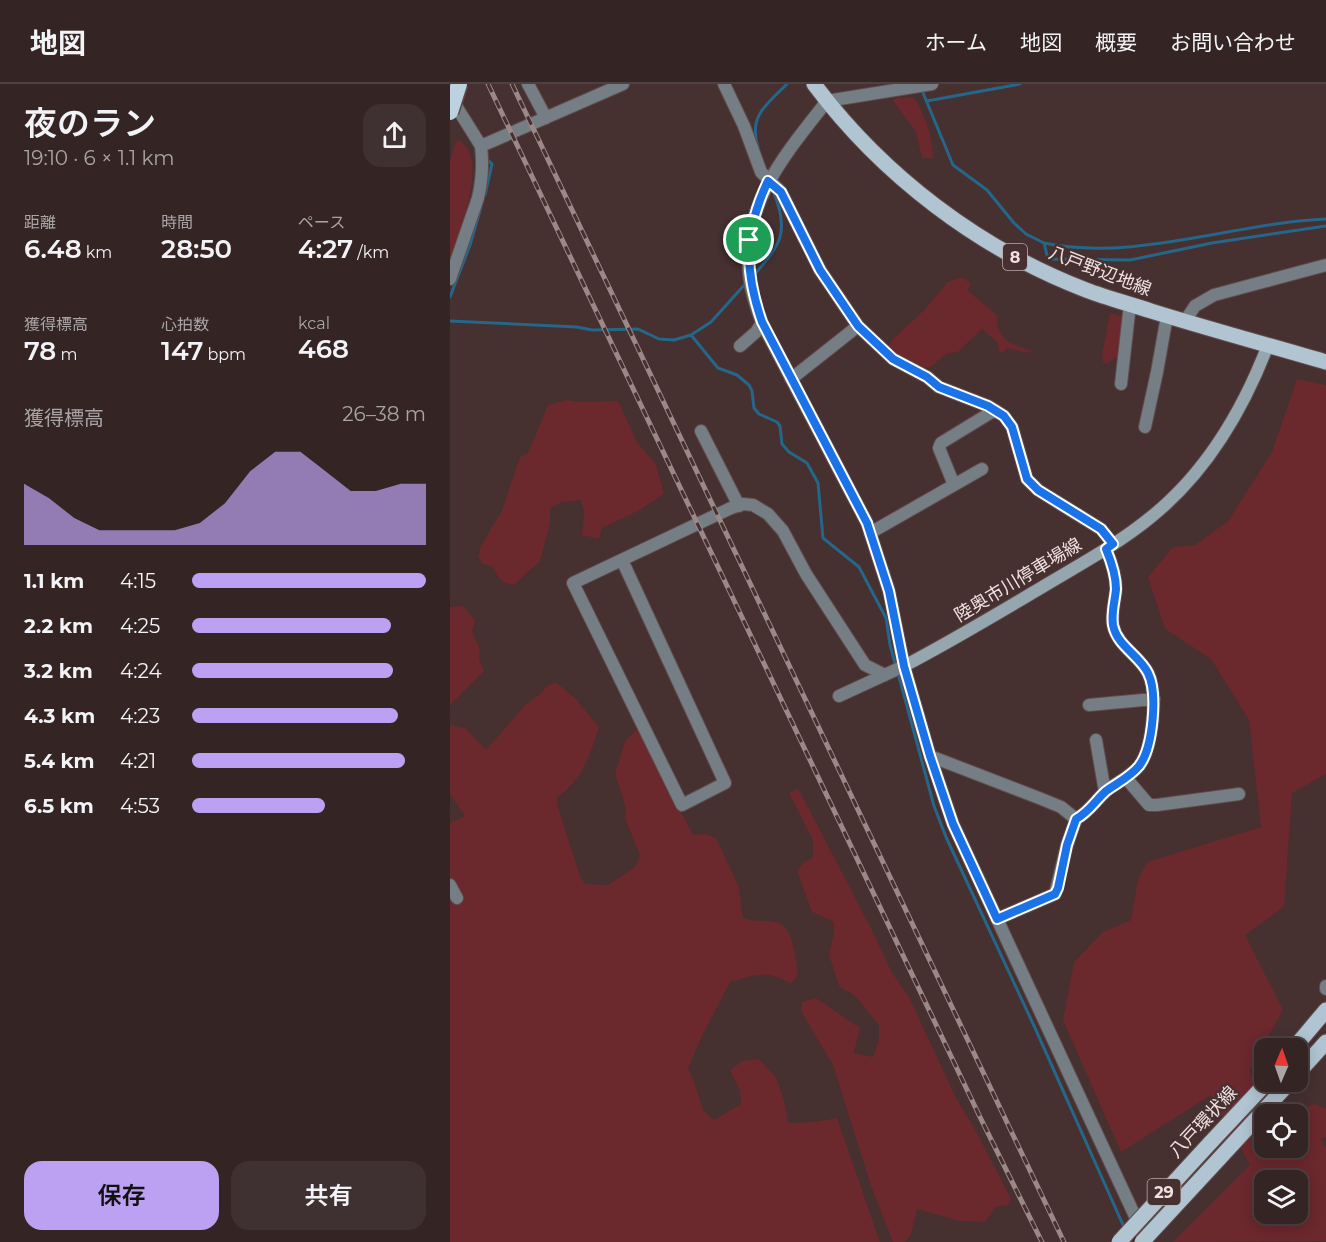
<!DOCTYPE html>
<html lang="ja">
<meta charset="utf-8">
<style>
body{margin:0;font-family:Montserrat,"Noto Sans JP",sans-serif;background:#3f3031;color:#f1f3f6;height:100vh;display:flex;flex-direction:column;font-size:22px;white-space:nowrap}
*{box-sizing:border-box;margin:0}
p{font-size:20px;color:#a9a4a6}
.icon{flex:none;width:33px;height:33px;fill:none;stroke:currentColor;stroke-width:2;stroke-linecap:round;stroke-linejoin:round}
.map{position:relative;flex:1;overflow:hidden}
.drawer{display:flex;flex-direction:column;background:#342424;width:450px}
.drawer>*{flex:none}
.needle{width:39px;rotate:2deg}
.buttons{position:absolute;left:804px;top:954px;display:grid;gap:12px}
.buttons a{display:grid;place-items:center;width:54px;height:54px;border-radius:12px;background:#342424;box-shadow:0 3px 15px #0003,0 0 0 2px #4e4141;font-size:30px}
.pin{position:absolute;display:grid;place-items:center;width:51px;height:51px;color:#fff;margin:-26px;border:3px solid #fff;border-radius:50%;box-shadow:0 2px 6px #0007}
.round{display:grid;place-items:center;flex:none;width:63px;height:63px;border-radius:18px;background:#3f3031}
.overview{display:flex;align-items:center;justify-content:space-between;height:102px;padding:0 24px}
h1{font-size:33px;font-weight:600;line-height:45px}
.stats{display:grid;grid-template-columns:repeat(3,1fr);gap:9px;height:102px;padding:6px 24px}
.stats div{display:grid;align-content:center}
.stats b{font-size:26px;font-weight:600}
.stats small{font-size:16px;font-weight:400}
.stats p{font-size:16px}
.chart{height:168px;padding:12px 24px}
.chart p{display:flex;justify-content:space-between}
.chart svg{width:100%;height:108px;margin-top:6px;fill:#bca0f2;opacity:.7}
.cta{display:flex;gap:12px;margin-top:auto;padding:12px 24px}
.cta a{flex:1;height:69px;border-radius:18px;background:#bca0f2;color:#111;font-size:24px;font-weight:600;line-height:69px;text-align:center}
.cta a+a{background:#3f3031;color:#f1f3f6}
ul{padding:0 24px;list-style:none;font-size:20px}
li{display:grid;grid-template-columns:96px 72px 1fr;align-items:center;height:45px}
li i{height:15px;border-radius:8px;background:#bca0f2}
header{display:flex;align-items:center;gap:36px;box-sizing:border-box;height:84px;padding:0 30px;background:#342424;border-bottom:2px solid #4e4141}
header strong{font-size:28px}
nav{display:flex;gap:33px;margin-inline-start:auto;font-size:21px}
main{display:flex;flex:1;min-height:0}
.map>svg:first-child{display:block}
.green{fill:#6b282d;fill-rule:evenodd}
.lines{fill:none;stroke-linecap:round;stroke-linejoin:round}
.stream{stroke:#25678b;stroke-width:3}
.minor-casing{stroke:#614c4c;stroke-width:14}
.tertiary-casing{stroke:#614c4c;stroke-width:14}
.secondary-casing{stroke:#614c4c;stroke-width:14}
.primary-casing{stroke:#614c4c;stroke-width:17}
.minor{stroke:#747e84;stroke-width:12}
.tertiary{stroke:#747e84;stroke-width:12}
.secondary{stroke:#96a6af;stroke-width:12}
.primary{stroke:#b0c4d1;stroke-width:15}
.rail-casing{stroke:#9b8888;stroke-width:5}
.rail{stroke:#463030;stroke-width:3;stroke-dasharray:9;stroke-linecap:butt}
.primary-bridge-casing{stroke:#614c4c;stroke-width:17;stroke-linecap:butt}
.trunk-bridge-casing{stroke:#614c4c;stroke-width:19;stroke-linecap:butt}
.primary-bridge{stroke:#b0c4d1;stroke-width:15}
.trunk-bridge{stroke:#bcd2e0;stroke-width:16}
.route-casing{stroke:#fff;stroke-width:12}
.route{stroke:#1a73e8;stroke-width:8}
.labels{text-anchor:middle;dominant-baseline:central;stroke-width:5;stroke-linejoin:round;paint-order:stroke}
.shield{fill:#463030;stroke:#bdacab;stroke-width:1.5}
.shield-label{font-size:16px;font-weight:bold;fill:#f0e1e0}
.street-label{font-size:18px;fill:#f0e1e0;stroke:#463030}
</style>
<header>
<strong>地図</strong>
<nav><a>ホーム</a><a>地図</a><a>概要</a><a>お問い合わせ</a></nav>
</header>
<main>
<section class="drawer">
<div class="overview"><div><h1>夜のラン</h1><p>19:10 · 6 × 1.1 km</p></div><a class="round"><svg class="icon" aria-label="share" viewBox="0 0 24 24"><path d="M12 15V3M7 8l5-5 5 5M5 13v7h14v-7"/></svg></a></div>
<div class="stats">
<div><p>距離</p><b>6.48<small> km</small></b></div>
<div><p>時間</p><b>28:50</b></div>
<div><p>ペース</p><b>4:27<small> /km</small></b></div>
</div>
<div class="stats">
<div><p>獲得標高</p><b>78<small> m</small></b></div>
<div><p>心拍数</p><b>147<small> bpm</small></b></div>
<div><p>kcal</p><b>468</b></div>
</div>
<div class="chart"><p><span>獲得標高</span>26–38 m</p>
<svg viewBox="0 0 160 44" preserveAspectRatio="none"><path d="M0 44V19L10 25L20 33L30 38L40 38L50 38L60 38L70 35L80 27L90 14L100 6L110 6L120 14L130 22L140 22L150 19L160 19V44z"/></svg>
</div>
<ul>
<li><b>1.1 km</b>4:15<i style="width:100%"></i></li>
<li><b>2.2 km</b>4:25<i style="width:85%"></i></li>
<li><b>3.2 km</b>4:24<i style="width:86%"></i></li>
<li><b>4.3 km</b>4:23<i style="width:88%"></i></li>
<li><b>5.4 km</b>4:21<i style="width:91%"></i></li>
<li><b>6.5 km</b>4:53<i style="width:57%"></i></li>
</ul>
<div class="cta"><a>保存</a><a>共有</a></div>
</section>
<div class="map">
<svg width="876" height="1158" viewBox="0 0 876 1158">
<rect width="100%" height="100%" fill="#463030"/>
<path class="green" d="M464 13C475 32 483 52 483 74H472L466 48 443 17 446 14Z
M7 55C41 71 10 148 0 173V77Z
M509 194H514L521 200 517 206 547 231C546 257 561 259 582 267L575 269 558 264 552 269 549 267 548 259 532 245 508 268 498 269 480 283H468L446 271 438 263 442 256 473 227 498 198Z
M660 229 672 233 667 273 656 280 653 278 652 270Z
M847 295 876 301V690L842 709 834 823 795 851 833 926 799 987 829 1030H814V1064H848V1030H841L865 1020 876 1025V1053L871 1055 876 1064V1157L723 1158 800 1081 761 1011 671 1068 613 936 624 878 653 848 681 836 688 796 697 778 811 743 799 636 761 575 715 545 698 493 723 463 745 461 778 437 822 368ZM814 1096H848V1130H814Z
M118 316 129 318 168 317 187 358 206 380 214 410 188 427 152 444 149 455 132 451 134 428 131 416 112 418 100 424V440L90 477 64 501C51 499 48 494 43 483L32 479 28 472 31 462 52 426 70 373 78 369 98 321Z
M13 522 25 537 22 548 30 565 29 576 34 587 0 621V523Z
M106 598 126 615 149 643C141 669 131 699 107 713L108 723 130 792 135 800 158 801 185 783 190 772 175 734 176 724 165 690 175 657 188 644 243 751 255 750 266 754 289 803 293 834C303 838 315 836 326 838 344 842 346 876 348 892L341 900C317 885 306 891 280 898L251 954 238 985 244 997 253 1026 264 1036 291 1020 290 1006 280 987 291 977 309 975 326 993 334 1016 338 1039 364 1038 387 1034 430 1158H0V739L15 732 0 710V641L15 644 36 666 75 621 91 609 97 602Z
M348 704 422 846 441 887 460 915 506 1014 526 1047 561 1115 558 1121 545 1123 535 1138 510 1137 467 1125 461 1150 455 1158H443L421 1102 383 981 351 927 352 918 366 914 410 944 404 969 423 973 429 956V941L405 912 389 902 379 871 384 848V838L362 828 347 787 353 779 363 773V756L339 709Z"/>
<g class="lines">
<path class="stream" d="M471 4 503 81 537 106 564 139 576 150 594 159 598 175 680 176 762 159 876 142
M477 17 570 0
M308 63C298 32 317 20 337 0
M35 111 42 80 35 74
M594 159C685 178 784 139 876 135
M304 191C330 161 340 149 324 109
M0 213 20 161 31 123
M0 237 127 243 142 246 188 245 209 255 224 256 241 251 261 238 297 198
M241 251 268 284 287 291 299 301 302 307 304 324 309 330 327 338 330 342 332 360 339 368 357 379 368 399 373 454 409 483 436 534 440 561 446 583
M448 589 484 722 496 753 585 944 674 1143"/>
<g class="minor-casing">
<path id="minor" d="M78 0 96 34
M274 0 294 42 311 88 331 108 370 186 408 242 443 275 477 293 489 303 538 322 554 332 562 343 577 395 588 406 651 445 663 460
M31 62 173 0
M0 195 28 114C32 97 33 79 31 62L1 14
M735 237 745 222 764 211 876 181
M290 262 306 248 312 239
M341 295 408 242
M671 300 680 220
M695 343 707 288 717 232
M251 347 289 422
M504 401 489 364 491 359 545 326
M420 449 532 385
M172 476 275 699 232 721 123 499 281 424 293 420 303 421 318 430 333 447 356 490 415 581 435 591
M389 612 454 582
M639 621 704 615
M646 656 655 708
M480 672 589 714 611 723 626 735
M676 694 699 721H707L789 710
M0 801 7 814
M547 835 605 810 617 761 626 735C639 728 645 717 656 707 667 698 680 693 689 682 703 664 708 609 698 589 689 571 667 562 663 541 661 529 665 517 666 505 666 491 661 477 656 465
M876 902V905"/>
</g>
<g class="tertiary-casing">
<path id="tertiary" d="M482 0 377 17C337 68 291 120 299 189 300 206 306 223 312 239L417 439 439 507 454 582 480 672 503 740 697 1158"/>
</g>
<g class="secondary-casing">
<path id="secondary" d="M454 582C500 558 545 531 589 505 627 482 667 461 701 433 756 389 793 326 818 261"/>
</g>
<g class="primary-casing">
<path id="primary" d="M364 0C432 91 529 165 636 206 657 214 680 220 701 227 759 245 818 261 876 278
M844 964 876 926
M848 989 876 958
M760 1059 817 998
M768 1076 840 998"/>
</g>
<use href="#minor" class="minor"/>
<use href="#tertiary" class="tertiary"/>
<use href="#secondary" class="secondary"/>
<use href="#primary" class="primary"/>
<g class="rail-casing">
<path id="rail" d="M38 0 530 1033 592 1158
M62 0 614 1158"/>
</g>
<use href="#rail" class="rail"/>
<g class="primary-bridge-casing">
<path id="primary-bridge" d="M669 1158 760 1059
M692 1158 768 1076"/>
</g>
<g class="trunk-bridge-casing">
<path id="trunk-bridge" d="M0 28 9 0"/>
</g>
<use href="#primary-bridge" class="primary-bridge"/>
<use href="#trunk-bridge" class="trunk-bridge"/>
</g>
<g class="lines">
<g class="route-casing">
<path id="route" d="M318 97 331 108 370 186 408 242 443 275 477 293 489 303 538 322 554 332 562 343 577 395 588 406 651 445 663 460 656 465C661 477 666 491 666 505 665 517 661 529 663 541 667 562 689 571 698 589 708 609 703 664 689 682 680 693 667 699 656 707 645 717 639 728 626 735L617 761 608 804 605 810 547 835 503 740 480 672 454 582 439 507 417 439 312 238C294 186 294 148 318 97Z"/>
</g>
<use href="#route" class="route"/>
</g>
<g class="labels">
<g class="shield">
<rect x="553" y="160" width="24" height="26" rx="4.5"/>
<rect x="697.5" y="1095" width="33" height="26" rx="4.5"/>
</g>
<g class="shield-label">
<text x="565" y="173">8</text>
<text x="714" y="1108">29</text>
</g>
<g class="street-label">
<text transform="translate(650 187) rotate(21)">八戸野辺地線</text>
<text transform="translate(568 496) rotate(-31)">陸奥市川停車場線</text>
<text transform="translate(753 1038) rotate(-47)">八戸環状線</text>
</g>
</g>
</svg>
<div class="buttons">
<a><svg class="needle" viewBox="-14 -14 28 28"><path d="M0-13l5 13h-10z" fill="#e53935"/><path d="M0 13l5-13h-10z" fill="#a9a4a6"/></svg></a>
<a><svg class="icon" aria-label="locate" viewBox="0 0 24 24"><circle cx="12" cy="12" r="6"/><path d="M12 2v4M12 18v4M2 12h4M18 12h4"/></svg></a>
<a><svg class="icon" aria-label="layers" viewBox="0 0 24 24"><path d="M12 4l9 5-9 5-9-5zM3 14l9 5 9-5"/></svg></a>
</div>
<div class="pin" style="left:299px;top:156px;background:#1e9e55"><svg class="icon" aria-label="arrive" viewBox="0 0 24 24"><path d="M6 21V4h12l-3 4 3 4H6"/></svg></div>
</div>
</main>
